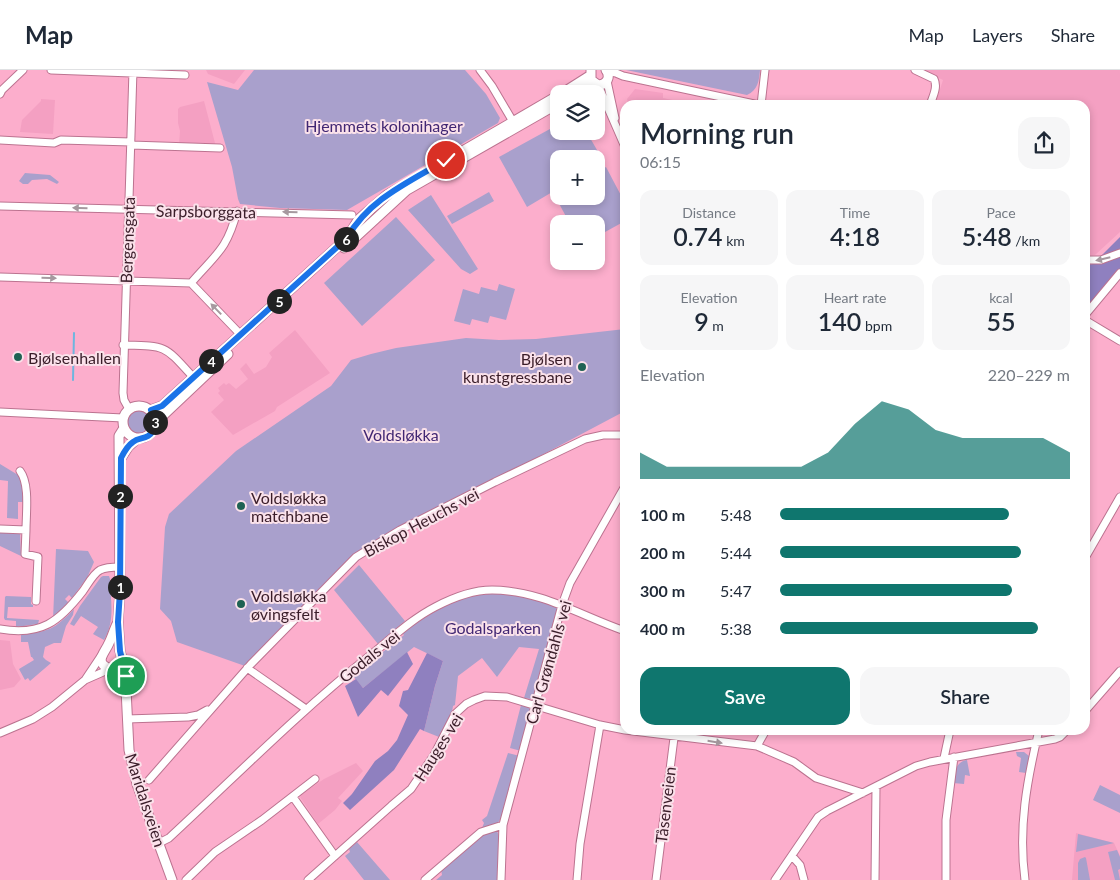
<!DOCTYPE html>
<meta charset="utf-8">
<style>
body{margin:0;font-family:Lato,sans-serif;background:#f6f6f7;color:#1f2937;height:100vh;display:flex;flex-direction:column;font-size:19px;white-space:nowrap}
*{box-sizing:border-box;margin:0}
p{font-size:16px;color:#747a83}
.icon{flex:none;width:28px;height:28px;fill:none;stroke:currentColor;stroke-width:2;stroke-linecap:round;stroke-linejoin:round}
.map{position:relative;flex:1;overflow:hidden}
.panel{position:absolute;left:620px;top:30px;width:470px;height:635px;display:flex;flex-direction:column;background:#fff;border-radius:15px;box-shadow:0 2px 8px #0003}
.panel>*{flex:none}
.buttons{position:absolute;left:550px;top:15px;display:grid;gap:10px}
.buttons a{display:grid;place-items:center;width:55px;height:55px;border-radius:10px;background:#fff;box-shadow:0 2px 8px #0003;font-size:25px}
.pin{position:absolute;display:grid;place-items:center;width:42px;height:42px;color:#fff;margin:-21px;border:2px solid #fff;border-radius:50%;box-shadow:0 1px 5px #0007}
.km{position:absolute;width:25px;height:25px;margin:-12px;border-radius:50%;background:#222;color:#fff;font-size:14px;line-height:25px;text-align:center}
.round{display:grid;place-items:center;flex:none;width:52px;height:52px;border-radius:15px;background:#f6f6f7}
.summary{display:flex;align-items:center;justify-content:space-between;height:85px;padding:0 20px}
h1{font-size:28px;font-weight:600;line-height:38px}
.metrics{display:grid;grid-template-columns:repeat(3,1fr);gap:8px;height:85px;padding:5px 20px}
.metrics div{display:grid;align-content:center;border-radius:12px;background:#f6f6f7;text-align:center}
.metrics b{font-size:25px;font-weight:600}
.metrics small{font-size:14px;font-weight:400}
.metrics p{font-size:14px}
.chart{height:140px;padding:10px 20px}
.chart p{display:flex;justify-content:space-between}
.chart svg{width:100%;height:90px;margin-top:5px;fill:#0f766e;opacity:.7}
.primary-button{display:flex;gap:10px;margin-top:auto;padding:10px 20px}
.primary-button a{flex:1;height:58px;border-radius:15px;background:#0f766e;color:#fff;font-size:20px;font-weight:600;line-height:58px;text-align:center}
.primary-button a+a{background:#f6f6f7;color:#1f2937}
ul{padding:0 20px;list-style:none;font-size:16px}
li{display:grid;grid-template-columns:80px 60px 1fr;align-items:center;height:38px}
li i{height:12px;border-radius:6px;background:#0f766e}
header{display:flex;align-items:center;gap:30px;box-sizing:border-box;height:70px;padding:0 25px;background:#fff;border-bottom:1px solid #e0e1e3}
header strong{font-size:24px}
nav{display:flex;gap:28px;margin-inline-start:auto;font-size:18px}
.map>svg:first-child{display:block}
.built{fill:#f4a0c2}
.green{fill:#a9a0cc}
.forest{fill:#8f80bf}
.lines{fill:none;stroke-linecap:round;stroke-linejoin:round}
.stream{stroke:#6db6df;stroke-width:2}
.minor-casing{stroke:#bc7390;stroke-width:9}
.major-casing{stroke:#bc7390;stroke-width:11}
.minor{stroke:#fff;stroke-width:7}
.major{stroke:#fff;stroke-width:9}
.oneway{fill:#a6999f}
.route-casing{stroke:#fff;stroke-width:10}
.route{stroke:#1a73e8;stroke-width:6}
.poi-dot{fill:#1f6253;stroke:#fae1ea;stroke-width:2}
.labels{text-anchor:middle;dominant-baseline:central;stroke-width:4;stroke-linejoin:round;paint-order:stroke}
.park-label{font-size:16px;fill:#412773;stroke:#fae1ea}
.street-label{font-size:16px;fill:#3a1d29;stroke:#fae1ea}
.poi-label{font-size:16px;fill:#3a1d29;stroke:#fae1ea;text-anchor:start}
</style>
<header>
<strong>Map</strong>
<nav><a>Map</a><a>Layers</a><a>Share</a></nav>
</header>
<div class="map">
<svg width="1120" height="810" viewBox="0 0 1120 810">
<rect width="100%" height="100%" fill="#fcaecc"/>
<path class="built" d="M206 0H245L234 14 208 4Z
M922 0H1120V162L1095 185H1085V35H935L943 10Z
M635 19 663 23V28L696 35H629L627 29Z
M41 29 55 30 53 64 20 62 22 50 41 31Z
M204 31 215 73 213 76 179 75 180 61 178 53V39L180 37Z
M295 260 330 303 277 337 275 341 233 365 211 342 224 330 218 323 220 321 218 318 224 313 226 315 229 313 236 319 248 309 240 299 246 293 254 304 266 297 272 287 269 283Z
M0 570 10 571 13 594 21 609 14 617 0 620Z
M356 693 363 701 338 728 342 731 335 740 318 754 300 727 302 724 324 709Z
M1076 763 1114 773 1120 786V810H1072Z"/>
<path class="green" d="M254 0H465L486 24 500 48 498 53 347 140 280 138 240 134 238 129 232 97 207 12 238 20Z
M626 0H760C759 11 758 20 747 25Z
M559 54V61H586L604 92 596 96V89H559V118L527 137 499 87Z
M606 97 625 133V151L596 167V154H570L555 126 559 124V126H596V103Z
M25 103 50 105 59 112 57 114 47 109 32 110 28 114H23L19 111Z
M489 122 494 131 452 154 447 146Z
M431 125 478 199 470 204 461 199 408 140Z
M396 147 435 190 362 256 324 213Z
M499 214 515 219 506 250 490 246 488 253 472 249 470 255 454 251 463 219 479 224 481 217 497 221Z
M625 259V341L408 456 356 488 245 596 177 572 171 551 160 539 165 457 169 444 236 381 331 316 351 290 371 284 396 278 466 268 499 270 536 269Z
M128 352a11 11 0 1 1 22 0a11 11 0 1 1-22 0Z
M0 394 23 408V432H18V449L7 448 8 411 0 410Z
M0 461 20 462 21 486 0 476Z
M56 479 88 481 94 492 87 508 72 528 69 525 65 529 69 533 53 549Z
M359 495 405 551 378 574 334 520Z
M103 506H109L110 509C110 529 116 550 104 570L93 564 98 557 81 546 74 556 70 554 80 536 101 507Z
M505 523 521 525 555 535 558 540 534 627 531 629 524 628 539 579 519 577 497 607 482 588 458 606 455 635 453 636 452 642 439 667 424 661 435 616 443 591 414 577 363 618 353 606 404 565 402 563C440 537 457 524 505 523Z
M6 526 31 527V534L33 535V537H8L7 548 39 550 38 554 16 557V551L5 550 4 548 5 527Z
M74 539 73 545 66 556 61 573H54L45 577 43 587 46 590 51 593 30 611 28 608 25 610 19 599 34 590 32 587H31L28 572H21V565C49 561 54 560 74 539Z
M521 635 529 637 531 641 521 681 510 678Z
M1016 682H1024L1029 686 1026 703 1019 702 1021 688 1017 686Z
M508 683 520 686 502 746 498 753 482 758 484 753 482 750 487 746Z
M967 690 970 706 965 705 964 714 953 713C955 702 955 692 967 690Z
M1100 715 1120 725V743L1093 730Z
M495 761H497L499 766 498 810H436L442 805 441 799 482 765Z
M1078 764 1114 773 1076 782Z
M357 772 390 810H364L345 786 350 782 349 779Z
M1117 780 1120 787V799L1118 800 1120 810H1115L1108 782Z
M1085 787 1086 788 1090 810H1078V793L1080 789Z"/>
<path class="forest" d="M1120 167V199L1089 237 1085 220V195L1093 194Z
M407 582 413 594 388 626 381 620 358 647 345 616 356 609 363 618Z
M427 583 443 591 435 616 424 661 420 659 394 700 350 740 343 733 352 724 375 691 388 681 397 670 408 645 399 636 403 621 408 620Z"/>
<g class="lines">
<path class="stream" d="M73 310 74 263"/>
<g class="minor-casing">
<path id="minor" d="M51 0 185 5
M480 0 492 16 515 55
M915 0 934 9C938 17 933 26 930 35
M606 1 616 3 623 6 759 35
M607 11 615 48
M598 15 625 77
M0 24 2 20 23 0
M761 35 765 0
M0 70 54 73 61 70 131 72
M131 75 220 78
M0 136 352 145
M1085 190H1101L1120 183
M0 207 191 213 241 265
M191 213C216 184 227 180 237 141
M1085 245 1120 203
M1085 250 1120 271
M123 275C167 276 164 275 193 307
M129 339 124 330 123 323 133 0
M0 342 123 348
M20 401C30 414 26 443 26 460
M0 459 26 460 25 484 38 487 36 531
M1085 488 1120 427
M0 559C41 566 59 552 83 521 88 514 93 504 100 500 106 497 114 497 120 497
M247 598 306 639
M85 610 101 586
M1085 641 1120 601
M127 649 188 647 198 645 207 640
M625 660 757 676 794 692 816 708 863 723
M0 663 33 649 52 637 85 610 110 599
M757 676 766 660
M944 688 950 660
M149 710 251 594 356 487 400 460 495 412 585 369 603 365H625
M293 727 335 786
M159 773 169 768C235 707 298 643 368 587 390 570 410 550 435 537 452 528 472 520 492 520 541 520 581 546 625 561
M792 786 800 795 804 810
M186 810 215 782 262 750 315 709
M308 810 391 736 411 719 434 685 455 644 466 634 474 630 485 626 507 627 600 655 625 660
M425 810 481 762 503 755
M501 810 503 755 562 535 570 513 625 416
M577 810 580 774 600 655
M656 810 675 660
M775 810 818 747 827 741 916 696 930 692 1055 669 1060 667 1067 660
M875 810 876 717
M946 810V750L954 687
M1025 810C1018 758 1027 710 1039 660"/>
</g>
<g class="major-casing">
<path id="major" d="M591 0V10L598 15C607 15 611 7 606 0
M561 24 591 5
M574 24 595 14
M344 178 407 120 559 33
M123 352a16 16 0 1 1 32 0a16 16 0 1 1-32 0Z
M151 340 162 336 347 168 358 150 387 125 559 25
M155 353 228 284
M124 358 119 366 120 521 118 552 120 581 127 609 126 619 129 680 137 714 172 810
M121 388 128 377 138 368
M117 554C114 560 112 567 109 573 105 583 93 592 110 599L119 596 122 591"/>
</g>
<use href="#minor" class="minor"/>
<use href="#major" class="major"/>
</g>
<defs><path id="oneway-solid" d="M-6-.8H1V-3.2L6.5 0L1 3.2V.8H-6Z" transform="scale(1.25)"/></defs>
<g class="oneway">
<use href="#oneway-solid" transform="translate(80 138) rotate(-178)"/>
<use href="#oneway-solid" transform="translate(290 142) rotate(-178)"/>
<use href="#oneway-solid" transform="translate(1103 189) rotate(167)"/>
<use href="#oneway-solid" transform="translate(49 208) rotate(2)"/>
<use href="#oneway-solid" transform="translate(216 239) rotate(-134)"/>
<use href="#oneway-solid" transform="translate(715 672) rotate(9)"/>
</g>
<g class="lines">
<g class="route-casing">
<path id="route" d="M126 606 120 581 118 552 120 521 121 388C124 382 127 376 133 372 138 368 143 369 148 366 157 360 157 349 151 340L162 336 347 168C369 129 409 112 446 90"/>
</g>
<use href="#route" class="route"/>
</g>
<g class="poi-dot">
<circle cx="18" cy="287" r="5"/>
<circle cx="582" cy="297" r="5"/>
<circle cx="241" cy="436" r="5"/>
<circle cx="241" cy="534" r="5"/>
</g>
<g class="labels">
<g class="park-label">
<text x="384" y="55">Hjemmets kolonihager</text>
<text x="401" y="364">Voldsløkka</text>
<text x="493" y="557">Godalsparken</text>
</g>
<g class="street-label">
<text transform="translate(206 141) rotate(1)">Sarpsborggata</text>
<text transform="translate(127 170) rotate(-88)">Bergensgata</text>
<text transform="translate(421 452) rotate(-28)">Biskop Heuchs vei</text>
<text transform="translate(369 586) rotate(-39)">Godals vei</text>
<text transform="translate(548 592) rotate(-74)">Carl Grøndahls vei</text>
<text transform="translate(438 677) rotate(-58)">Hauges vei</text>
<text transform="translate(146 730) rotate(72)">Maridalsveien</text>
<text transform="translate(665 735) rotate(-83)">Tåsenveien</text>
</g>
<g class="poi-label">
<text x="28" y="287">Bjølsenhallen</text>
<text x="572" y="288" text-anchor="end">Bjølsen<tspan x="572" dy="18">kunstgressbane</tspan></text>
<text x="251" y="427">Voldsløkka<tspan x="251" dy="18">matchbane</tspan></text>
<text x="251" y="525">Voldsløkka<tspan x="251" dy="18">øvingsfelt</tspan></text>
</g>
</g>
</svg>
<div class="buttons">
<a><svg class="icon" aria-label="layers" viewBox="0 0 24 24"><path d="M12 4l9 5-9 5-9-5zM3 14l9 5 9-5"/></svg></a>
<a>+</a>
<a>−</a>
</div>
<div class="pin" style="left:126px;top:606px;background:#1e9e55"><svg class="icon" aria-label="arrive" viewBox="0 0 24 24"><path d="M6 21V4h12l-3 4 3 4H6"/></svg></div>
<div class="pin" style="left:446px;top:90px;background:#d93025"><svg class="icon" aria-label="check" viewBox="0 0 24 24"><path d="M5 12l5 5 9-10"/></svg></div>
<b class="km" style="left:120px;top:517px">1</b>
<b class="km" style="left:120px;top:426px">2</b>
<b class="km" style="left:155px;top:352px">3</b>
<b class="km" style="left:211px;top:291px">4</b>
<b class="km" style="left:279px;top:231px">5</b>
<b class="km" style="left:346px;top:169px">6</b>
<section class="panel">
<div class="summary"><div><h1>Morning run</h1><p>06:15</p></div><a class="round"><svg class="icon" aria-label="share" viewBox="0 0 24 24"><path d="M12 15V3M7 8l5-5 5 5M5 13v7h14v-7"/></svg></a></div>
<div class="metrics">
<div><p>Distance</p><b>0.74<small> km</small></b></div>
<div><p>Time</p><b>4:18</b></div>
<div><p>Pace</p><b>5:48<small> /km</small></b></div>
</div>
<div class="metrics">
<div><p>Elevation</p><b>9<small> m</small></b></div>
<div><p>Heart rate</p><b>140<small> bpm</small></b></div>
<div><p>kcal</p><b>55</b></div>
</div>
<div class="chart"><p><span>Elevation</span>220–229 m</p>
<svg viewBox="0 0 160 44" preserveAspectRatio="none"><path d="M0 44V31L10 38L20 38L30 38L40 38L50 38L60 38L70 31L80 17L90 6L100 10L110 20L120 24L130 24L140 24L150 24L160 31V44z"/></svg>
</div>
<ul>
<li><b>100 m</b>5:48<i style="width:79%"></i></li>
<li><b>200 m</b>5:44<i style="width:83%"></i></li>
<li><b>300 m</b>5:47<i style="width:80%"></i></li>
<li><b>400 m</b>5:38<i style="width:89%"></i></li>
</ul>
<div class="primary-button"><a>Save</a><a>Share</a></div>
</section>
</div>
